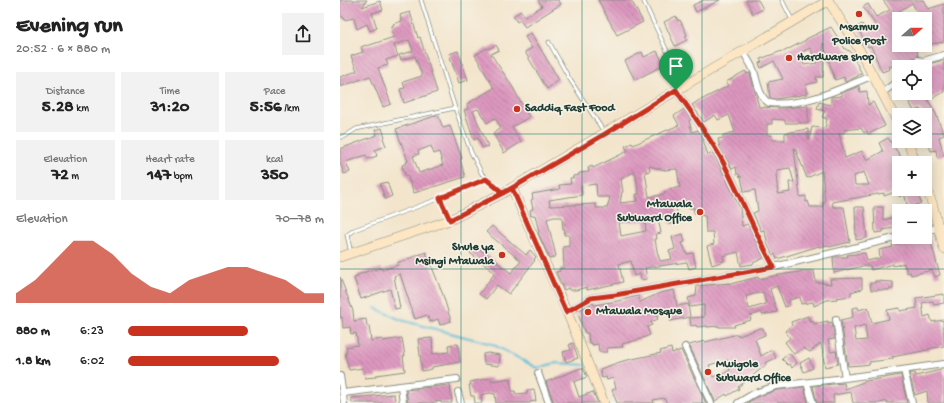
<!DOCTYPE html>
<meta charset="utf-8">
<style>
body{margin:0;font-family:"Gochi Hand",sans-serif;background:#f2f2f2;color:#222;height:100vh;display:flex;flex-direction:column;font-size:15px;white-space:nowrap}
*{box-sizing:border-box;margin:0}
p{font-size:13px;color:#767676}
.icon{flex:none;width:22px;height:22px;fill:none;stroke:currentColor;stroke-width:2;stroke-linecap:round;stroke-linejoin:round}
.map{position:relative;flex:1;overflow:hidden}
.panel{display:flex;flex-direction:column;background:#fff;width:340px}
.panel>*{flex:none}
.needle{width:26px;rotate:69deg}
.fabs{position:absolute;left:552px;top:12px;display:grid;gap:8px}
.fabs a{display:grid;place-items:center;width:40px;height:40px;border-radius:0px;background:#fff;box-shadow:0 2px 10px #0003;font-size:20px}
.pin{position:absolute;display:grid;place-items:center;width:34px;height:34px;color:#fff;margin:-41px -17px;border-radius:50% 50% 50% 0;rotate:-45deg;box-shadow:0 0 4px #0007}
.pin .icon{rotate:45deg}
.round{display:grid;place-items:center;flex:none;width:42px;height:42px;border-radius:0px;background:#f2f2f2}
.headline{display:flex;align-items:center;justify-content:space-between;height:68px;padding:0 16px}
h1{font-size:22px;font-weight:700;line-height:30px}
.figures{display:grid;grid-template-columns:repeat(3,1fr);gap:6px;height:68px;padding:4px 16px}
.figures div{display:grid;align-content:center;border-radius:0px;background:#f2f2f2;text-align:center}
.figures b{font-size:17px;font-weight:700}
.figures small{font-size:11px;font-weight:400}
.figures p{font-size:11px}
.chart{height:112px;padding:8px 16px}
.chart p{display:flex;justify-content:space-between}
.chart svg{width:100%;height:72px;margin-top:4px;fill:#c8321e;opacity:.7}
ul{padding:0 16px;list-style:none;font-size:13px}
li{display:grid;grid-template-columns:64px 48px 1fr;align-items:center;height:30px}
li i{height:10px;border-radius:5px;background:#c8321e}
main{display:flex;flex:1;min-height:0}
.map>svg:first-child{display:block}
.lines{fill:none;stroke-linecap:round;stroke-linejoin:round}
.stream{stroke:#5bbdda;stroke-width:2}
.building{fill:url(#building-back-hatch);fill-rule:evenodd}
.lane-casing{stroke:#899180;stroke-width:4.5}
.street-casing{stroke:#899180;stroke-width:8}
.secondary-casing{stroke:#899180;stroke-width:10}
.lane{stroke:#fff;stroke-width:3}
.street{stroke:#fff;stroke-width:6}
.secondary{stroke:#fce6c4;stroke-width:9}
.route-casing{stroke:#fff;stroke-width:8}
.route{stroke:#c8321e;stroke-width:5}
.grid{fill:none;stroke:#0f766e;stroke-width:1;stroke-opacity:0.55}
.poi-dot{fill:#c8321e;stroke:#f7f3e8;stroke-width:1.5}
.labels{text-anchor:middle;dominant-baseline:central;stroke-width:3;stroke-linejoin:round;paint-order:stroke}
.poi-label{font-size:12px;font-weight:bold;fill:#1f3d34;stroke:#f7f3e8;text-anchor:start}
</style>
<main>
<section class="panel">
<div class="headline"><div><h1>Evening run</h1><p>20:52 · 6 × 880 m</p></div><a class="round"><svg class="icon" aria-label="share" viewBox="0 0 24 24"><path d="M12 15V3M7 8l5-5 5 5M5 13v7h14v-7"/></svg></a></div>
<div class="figures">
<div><p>Distance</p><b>5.28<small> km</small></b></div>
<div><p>Time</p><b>31:20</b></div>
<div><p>Pace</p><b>5:56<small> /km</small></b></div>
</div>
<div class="figures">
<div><p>Elevation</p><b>72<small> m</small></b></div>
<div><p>Heart rate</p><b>147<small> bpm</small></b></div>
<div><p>kcal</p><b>350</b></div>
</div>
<div class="chart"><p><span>Elevation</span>70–78 m</p>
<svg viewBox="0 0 160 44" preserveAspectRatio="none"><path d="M0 44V38L10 30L20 18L30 6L40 6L50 14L60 26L70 34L80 38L90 30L100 26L110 22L120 22L130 26L140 30L150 38L160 38V44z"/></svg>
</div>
<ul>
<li><b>880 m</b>6:23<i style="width:61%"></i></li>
<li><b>1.8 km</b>6:02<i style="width:77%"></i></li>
</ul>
</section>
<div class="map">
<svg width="604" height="403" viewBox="0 0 604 403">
<defs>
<pattern id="building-back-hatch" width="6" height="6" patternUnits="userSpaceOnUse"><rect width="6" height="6" fill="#dd97bf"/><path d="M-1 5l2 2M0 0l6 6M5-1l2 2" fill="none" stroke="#b37c9c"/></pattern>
</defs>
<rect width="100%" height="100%" fill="#f7f3e8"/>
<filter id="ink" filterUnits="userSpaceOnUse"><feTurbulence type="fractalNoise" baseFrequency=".025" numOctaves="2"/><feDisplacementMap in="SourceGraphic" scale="8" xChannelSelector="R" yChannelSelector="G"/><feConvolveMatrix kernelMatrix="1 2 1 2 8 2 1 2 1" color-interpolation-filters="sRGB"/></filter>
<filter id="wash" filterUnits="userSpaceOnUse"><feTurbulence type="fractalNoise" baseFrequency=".012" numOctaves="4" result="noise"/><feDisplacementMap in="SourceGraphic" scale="16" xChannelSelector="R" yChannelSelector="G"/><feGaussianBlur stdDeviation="0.9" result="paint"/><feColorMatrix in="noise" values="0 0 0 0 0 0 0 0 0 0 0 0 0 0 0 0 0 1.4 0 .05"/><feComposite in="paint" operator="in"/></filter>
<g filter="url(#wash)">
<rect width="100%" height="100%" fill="#f3e5cc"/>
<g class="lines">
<path class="stream" d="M35 308 61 320 152 344 197 368 216 363 245 365"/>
</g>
<g id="blocks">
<path class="building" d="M0 0H27L22 7 40 1 43 10 32 13 37 28 30 31 27 24 17 29 14 18 4 20 2 16 0 17Z
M198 0H218L221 4 185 27 180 20 177 22 173 16 181 11 185 17 202 6Z
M258 0H291L303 22 277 35Z
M364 0H380L356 12 353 5Z
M406 0H418L423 9 413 14Z
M543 0H583L588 9 604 4V42L585 45V19H581L572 3 558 12 560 16 554 18 558 40 559 39V45H576L578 56 562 64 549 67 550 69 542 72 531 46 528 47 517 27 522 24 527 32 537 27 523 7 528 4 536 17 550 10Z
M70 12 78 38 80 37 97 92 64 103 60 89 65 88 63 82 82 76 75 56 61 60 59 55 73 51 69 40 54 45 58 56 46 60 48 65 38 68 51 104 43 107 30 76 0 87V77L17 71 11 56 23 52 21 47 26 45 27 46 54 37 51 27 53 26V24L62 21 60 15Z
M336 16 338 21 340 20 347 35 345 36 347 40 335 46 324 22Z
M491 27 505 49H506L508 51 509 50 512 54 522 74 518 75V76L505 82 504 77 495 80 483 43V77H476L477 82 465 85 467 94 436 99 430 98 428 82 443 79 434 61 421 68 419 63 422 62 420 59 442 51 443 52 466 40V39ZM470 48 477 63 464 65 460 53Z
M191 33 219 80 207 89 185 52 192 48 185 37Z
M156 45 159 50 151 54 172 86 189 117 172 127 181 142 164 153 153 133 161 128 155 118 147 123 138 109 133 111 148 146 142 148 138 138 134 140 124 110 128 109 127 104 154 88 135 55 147 48 148 49Z
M118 51 128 80 119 83 109 54Z
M317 51 324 65 295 80 285 61 302 52 304 57Z
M604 60V92L588 100 596 114 604 135 599 137 604 156 597 157 596 150 591 151 585 136V115H583L580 109 574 111 564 93H585L587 90 585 82V65Z
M405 71 407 74 410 73 419 107 442 108 468 106V123H445V120L432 119V124H427V135H431L432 140H445V133L468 129V139L469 140 472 127 485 128 487 119 482 117 485 111 477 109 479 102 491 105V97L502 96V93L519 86 520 92 527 91 528 105 533 102 545 126 528 134 527 131 524 133 521 128 504 130V133H499L505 158 522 151 527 160 543 151 539 143 548 138 565 163H559V189H577L581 203 568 208 564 193 560 197 555 192 544 196V193L492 202 493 207H504L510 242 489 247 488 245 479 247V246L437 259 435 254 432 255 431 252 426 241 427 240 424 230 421 231 413 213 418 211 415 190 404 192 401 176 400 177 399 174H397L396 167 392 169 380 148 378 139 383 138V135L395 132 389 115 378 120 375 115 364 122 352 105 361 99V100L388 86 386 82ZM454 148H455L467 178 482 171 485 203H483V207H470L468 201 466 202V196L460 197ZM450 168 454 182H449L450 192 438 194 436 175 437 174V170ZM524 172 529 185H515L514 176Z
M344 109 351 119 349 121 352 132 358 130 364 139 363 140 368 155 373 153 378 162 400 208 402 226 408 224 424 258 413 263V264L401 266 398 252 383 256 384 261 372 265 367 246 374 244 373 232H366L365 216 354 214V208H348V205L336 207 339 223 330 224 328 216 318 218 321 233 316 234 317 239H315L317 251 320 261 332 259 329 251 335 249 332 237 343 234 345 242 342 243 347 254 353 253 356 267 349 269 347 262 305 268 307 279 301 280 300 274 294 276 291 261 279 264 283 282 247 290V287L236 290H229L228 288 224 290 216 272 220 271V268H224L223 247 229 246V235H224L225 229H223L222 217H214L207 219 216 256 210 259 198 233 199 232 195 215 191 216 190 210 193 209 191 200 193 199 192 194 220 189 219 185 231 184 230 178H233V176L239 175V173L249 172 248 168 252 166 253 168 288 151 285 146 292 143 293 145 339 125 334 116ZM309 166 325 170 337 169 340 187 328 190 324 192 325 194 309 197 305 172 310 171ZM294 172 295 175H296L299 194H296L298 201 280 203 282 192H283L281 179ZM256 184 257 197H270L267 208H256V204L210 206 209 200 242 195 241 186ZM305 221 306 231 281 236 279 222Z
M98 115 103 128 110 126 122 159H120L125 177 74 193 67 175H65L62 165 67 163 66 162 68 161 56 129ZM91 146 94 154 99 152 103 165 79 173 73 156 79 154 78 151Z
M42 128 45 137 43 138 46 146 35 150 37 156 28 159 26 155 6 162 10 172 4 174 0 163V149L37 135 35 130Z
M47 182 52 196 45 199 40 184Z
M515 207H524L527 238 516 240Z
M534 207H543V220L559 216V227L543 230V232L535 233Z
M152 226 186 255 190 250 196 257 194 259 195 260 169 294 157 285 146 299 139 294 155 273 130 253 136 246 171 273 181 261 146 232Z
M589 235 600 275 595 277 592 270 571 275 570 272 567 273 564 263 553 266V264L531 270 530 266H523L494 273 493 257H508L507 255 525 253 527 261 540 258 539 250 553 247 552 245 564 242 563 241Z
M86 252 103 295 111 321 100 325 98 319 90 322 87 315 75 319 60 274 54 276 60 308 55 309 50 289 21 299 14 278 17 277V275L34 269 35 270 41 268 42 270 58 265 57 263Z
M461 271H474L476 282 491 284 490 279 522 278V289L511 292V296L496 298 497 299 487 300 474 306 473 302 461 304 460 297 449 300 450 305 445 307 437 286 430 289 437 312 422 315V312L410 316 411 320 394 325 395 327H379V326L367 327V326L357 327 356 325 351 326 350 318 364 317V305L350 307 348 298 356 296 357 286 390 283V284L418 277 419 279 439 275 460 272ZM423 292 426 304 409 309 406 296Z
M0 277 13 311 14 321 26 319 27 326H29L31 341 42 339 43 341 62 338 65 356H63L65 371 36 375V377L25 378 23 368 9 370 5 353H7L6 347 18 345 16 333 11 334 10 327 3 328 2 317 0 318Z
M535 281 553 282V289H549V290H531L530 283H535Z
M334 290 337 306 348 304 350 317 330 321 328 311 316 315 318 319 311 322 312 325 307 327 310 335 298 340 282 344 283 347 266 348 267 352H259L258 344 252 345V343H249L248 333H245L237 311 253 303 254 305 278 301 298 296 300 302 320 293Z
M604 294V303L594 305 593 301 582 303 584 317 590 315 592 322 603 320 604 346 588 349V350L552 357 553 359 529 362 530 364 522 365 508 366 501 320 513 317 512 308 518 307 519 310 528 307 532 323 549 319 547 310 560 308V311L577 308 576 298ZM525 325 527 340 516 341 514 328Z
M468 316 470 322 473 321 474 324 488 321V323L492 322 495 339 488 340 491 352 496 351 498 364 485 367 481 343 470 352 463 348 454 354 445 342 450 338 445 331 452 325 451 322Z
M420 328H423L425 335 415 339 421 356 432 350 436 358 425 363 426 365 398 387 399 389 387 396 386 394 375 401 349 345 365 341V342L398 334 399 336ZM387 360 390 370 379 377 378 375 373 377 369 365Z
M92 338 93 354 109 352 108 345 118 344 120 362 92 367V369L82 371 78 339Z
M233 343 238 358 226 362 223 352 231 350 229 345Z
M331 348 332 353 341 350 366 403H327L324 398 313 400 314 403H277L272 390 276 388 273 378 267 380 266 377 262 378 260 369 283 361 321 353 320 351Z
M148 353 160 355 159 366 144 364 143 354Z
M449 353 457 363 452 368 450 364 448 365 442 359Z
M469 358 473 368 464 372 460 363Z
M241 368H243L247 377 234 382 239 397 253 392 258 403H214L206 382Z
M604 369V403H588L587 391 575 395 569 373H575L576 376Z
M561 375 567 403H547V401L540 403H513L511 392 493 395 494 403H477L473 386 504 383 505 389 526 381Z
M151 378V381L170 378 172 391H175L176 394 188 393 187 390 194 389 196 401 190 402V403H156L155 394 150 393 141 395 142 403H135L134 396H131L129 385H131L130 382Z
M110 385 112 403H101V401L90 403H68L66 390Z
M464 387 468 403H407L417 397 437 390Z
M54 394 55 403H12L11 398Z"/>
</g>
</g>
<g filter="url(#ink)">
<use href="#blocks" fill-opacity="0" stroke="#899180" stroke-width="1"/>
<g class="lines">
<g class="lane-casing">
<path id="lane" d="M81 0 115 108 131 152 142 174 162 192
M303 0 343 85
M442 0 452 20
M209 42 229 78 264 132
M0 137H4L16 129 115 108
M101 198 109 218
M11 253 7 235 14 230 101 198 146 179"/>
</g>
<g class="street-casing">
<path id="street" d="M403 51C406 57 411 64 414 71 417 81 419 97 429 103 465 107 500 88 532 76
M565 67 578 60 583 61 604 55
M336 90C352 113 368 136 382 160 401 195 414 232 434 267
M542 93 559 80
M585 231 604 226
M227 312 251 298 275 295 434 267 559 237
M496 319 505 378
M345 347 371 403
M564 370 572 403
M198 373 209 403
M0 376 4 403
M467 383 473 403
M61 386 63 403
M118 392 121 403
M3 393 117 379
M398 403 415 393 436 386 505 378 604 364"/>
</g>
<g class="secondary-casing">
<path id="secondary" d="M488 0 520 51 559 125
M567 141 576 163
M585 185 592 203 604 249
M172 188 227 312 264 403
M0 257 110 220 163 193 489 0"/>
</g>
<use href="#lane" class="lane"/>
<use href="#street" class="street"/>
<use href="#secondary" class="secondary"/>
</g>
</g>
<g class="lines" filter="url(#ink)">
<g class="route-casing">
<path id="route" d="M336 90 265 134 172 188 163 193 146 179 100 198 110 220 163 193 172 188 226 312 251 298 275 295 434 267C415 233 401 197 383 162 370 137 352 114 336 90"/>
</g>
<use href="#route" class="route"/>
</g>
<path class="grid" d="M121 0V403M242 0V403M362 0V403M483 0V403M0 134H559M585 134H604M0 269H604"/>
<g class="poi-dot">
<circle cx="519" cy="14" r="4"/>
<circle cx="449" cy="58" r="4"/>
<circle cx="177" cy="109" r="4"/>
<circle cx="360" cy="212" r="4"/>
<circle cx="162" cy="255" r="4"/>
<circle cx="248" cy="312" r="4"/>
<circle cx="368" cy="372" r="4"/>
</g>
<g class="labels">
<g class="poi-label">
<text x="519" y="28" text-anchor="middle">Msamvu<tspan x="519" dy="14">Police Post</tspan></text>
<text x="457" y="58">Hardware shop</text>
<text x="185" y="109">Saddiq Fast Food</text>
<text x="352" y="205" text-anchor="end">Mtawala<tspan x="352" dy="14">Subward Office</tspan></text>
<text x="154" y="248" text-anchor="end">Shule ya<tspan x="154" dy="14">Msingi Mtawala</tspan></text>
<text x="256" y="312">Mtawala Mosque</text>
<text x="376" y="365">Mwigole<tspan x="376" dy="14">Subward Office</tspan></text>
</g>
</g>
</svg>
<div class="fabs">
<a><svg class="needle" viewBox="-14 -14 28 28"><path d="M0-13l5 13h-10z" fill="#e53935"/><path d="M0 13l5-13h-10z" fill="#767676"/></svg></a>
<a><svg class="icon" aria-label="locate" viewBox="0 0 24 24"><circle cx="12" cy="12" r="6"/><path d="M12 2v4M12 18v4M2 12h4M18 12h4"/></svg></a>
<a><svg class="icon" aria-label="layers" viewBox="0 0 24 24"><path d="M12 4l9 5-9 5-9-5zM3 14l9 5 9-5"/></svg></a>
<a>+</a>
<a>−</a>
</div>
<div class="pin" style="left:336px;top:90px;background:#1e9e55"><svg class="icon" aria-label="arrive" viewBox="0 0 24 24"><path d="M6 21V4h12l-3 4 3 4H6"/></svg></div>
</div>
</main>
